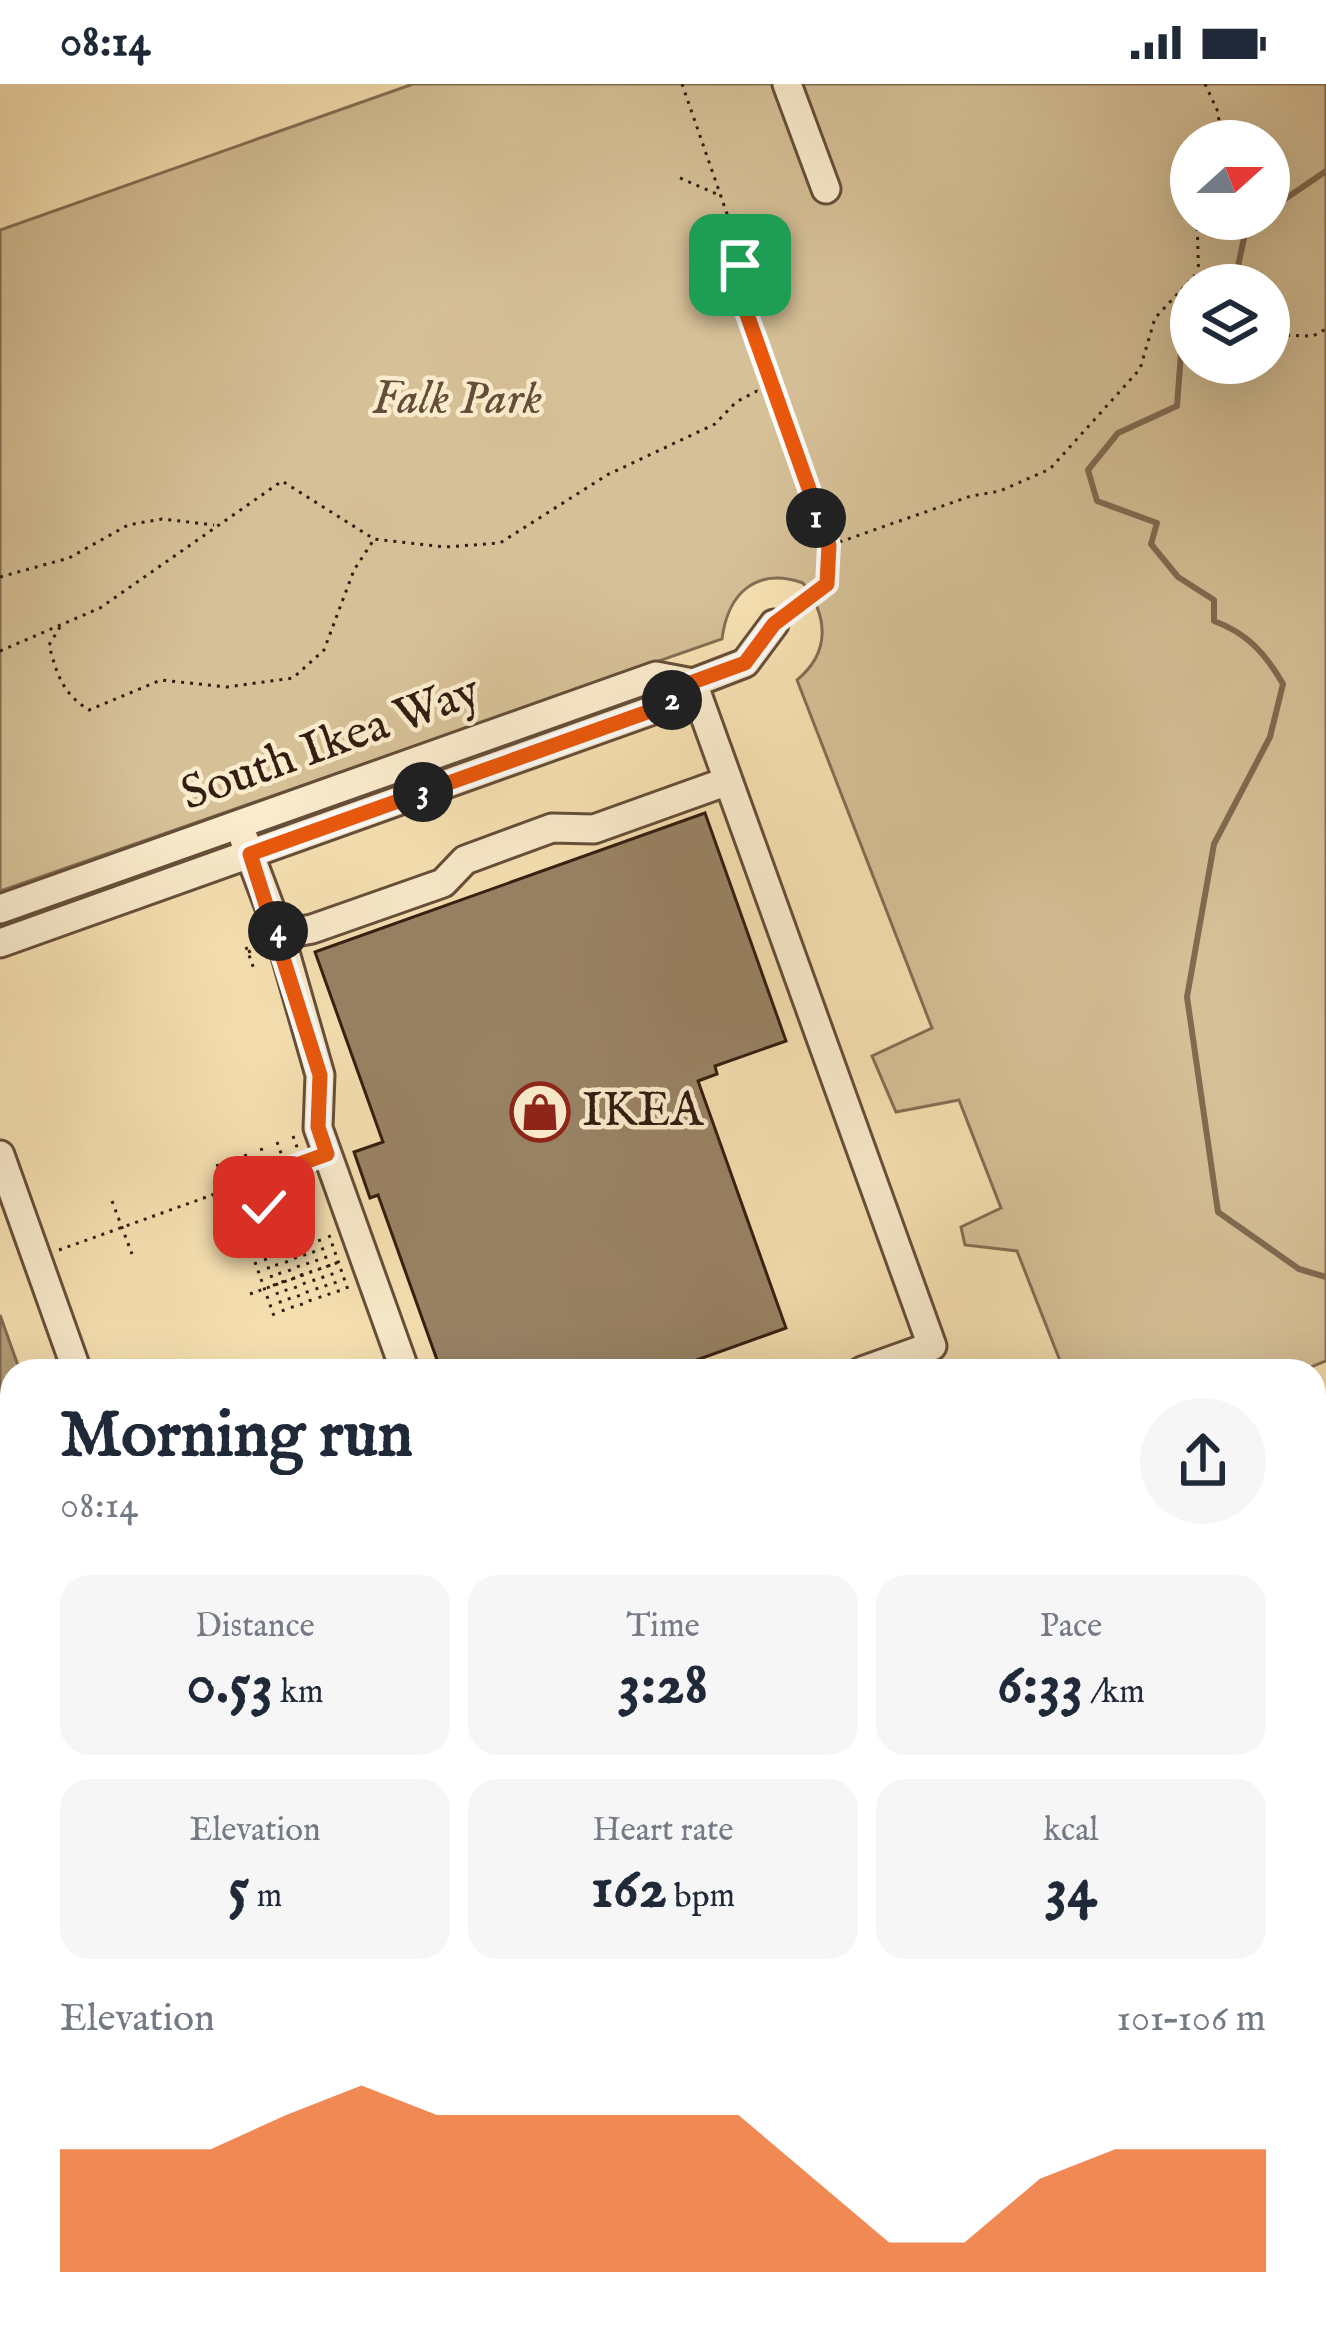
<!DOCTYPE html>
<meta charset="utf-8">
<style>
body{margin:0;font-family:"IM FELL English",serif;background:#f6f6f7;color:#1f2937;height:100vh;display:flex;flex-direction:column;font-size:45px;white-space:nowrap}
*{box-sizing:border-box;margin:0}
p{font-size:39px;color:#747a83}
.icon{flex:none;width:66px;height:66px;fill:none;stroke:currentColor;stroke-width:2;stroke-linecap:round;stroke-linejoin:round}
.map{position:relative;flex:1;overflow:hidden}
.side{position:absolute;left:0px;top:1275px;width:1326px;height:975px;display:flex;flex-direction:column;background:#fff;border-radius:36px 36px 0 0;box-shadow:0 12px 48px #0002}
.side>*{flex:none}
.needle{width:78px;rotate:69deg}
.controls{position:absolute;left:1170px;top:36px;display:grid;gap:24px}
.controls a{display:grid;place-items:center;width:120px;height:120px;border-radius:50%;background:#fff;box-shadow:0 12px 48px #0002;font-size:60px}
.pin{position:absolute;display:grid;place-items:center;width:102px;height:102px;color:#fff;margin:-51px;border-radius:24px;box-shadow:0 6px 18px #0006}
.km{position:absolute;width:60px;height:60px;margin:-30px;border-radius:50%;background:#222;color:#fff;font-size:33px;line-height:60px;text-align:center}
.round{display:grid;place-items:center;flex:none;width:126px;height:126px;border-radius:63px;background:#f6f6f7}
.overview{display:flex;align-items:center;justify-content:space-between;height:204px;padding:0 60px}
h1{font-size:66px;font-weight:700;line-height:90px}
.figures{display:grid;grid-template-columns:repeat(3,1fr);gap:18px;height:204px;padding:12px 60px}
.figures div{display:grid;align-content:center;border-radius:30px;background:#f6f6f7;text-align:center}
.figures b{font-size:60px;font-weight:700}
.figures small{font-size:33px;font-weight:400}
.figures p{font-size:33px}
.chart{height:336px;padding:24px 60px}
.chart p{display:flex;justify-content:space-between}
.chart svg{width:100%;height:216px;margin-top:12px;fill:#ea580c;opacity:.7}
.status{display:flex;justify-content:space-between;align-items:center;height:84px;padding:0 60px;background:#fff;direction:ltr}
.status svg{height:33px;fill:currentColor}
.map>svg:first-child{display:block}
.green{fill:#d6c097;stroke:#856e54;stroke-width:3;fill-rule:evenodd}
.water{fill:#b59e7b;stroke:#816a51;stroke-width:3}
.lines{fill:none;stroke-linecap:round;stroke-linejoin:round}
.stream{stroke:#816a51;stroke-width:6}
.building{fill:#998365;stroke:#341d11;stroke-width:3}
.minor-casing{stroke:#654e39;stroke-width:33}
.highway-casing{stroke:#341d11;stroke-width:45}
.path{stroke:#341d11;stroke-width:3;stroke-dasharray:3 6;stroke-linecap:butt}
.minor{stroke:#faeccd;stroke-width:27}
.highway{stroke:#f7e1b2;stroke-width:39}
.route-casing{stroke:#fff;stroke-width:24}
.route{stroke:#ea580c;stroke-width:15}
.labels{text-anchor:middle;dominant-baseline:central;stroke-width:9;stroke-linejoin:round;paint-order:stroke}
.park-label{font-size:48px;font-style:italic;fill:#654e39;stroke:#faeccd}
.street-label{font-size:48px;fill:#341d11;stroke:#faeccd}
.poi-label{font-size:48px;fill:#341d11;stroke:#faeccd;text-anchor:start}
</style>
<div class="status"><b>08:14</b><svg viewBox="0 0 49 12"><path d="M0 12V9h3v3zM5 12V6h3v6zM10 12V3h3v9zM15 12V0h3v12zM26 1h20v11H26zM47 4h2v5h-2z"/></svg></div>
<div class="map">
<svg width="1326" height="2248" viewBox="0 0 1326 2248">
<rect width="100%" height="100%" fill="#f7e1b2"/>
<filter id="stains"><feTurbulence type="fractalNoise" baseFrequency=".00167" numOctaves="4"/><feColorMatrix values="0 0 0 0 .2 0 0 0 0 .09 0 0 0 0 .02 0 0 0 .5 -.17"/></filter>
<radialGradient id="worn" r=".72"><stop offset=".6" stop-color="#630" stop-opacity="0"/><stop offset="1" stop-color="#630" stop-opacity=".3"/></radialGradient>
<path class="green" d="M413 0H1326V1277L1301 1287H1064L1017 1167 965 1161 961 1143 1001 1124 959 1016 896 1028 872 972 932 944 797 596C831 568 828 532 803 499 757 483 728 508 722 555L0 807V146ZM1191 57H1269V135H1191ZM1191 201H1269V279H1191Z"/>
<path class="water" d="M0 1231 20 1287H12V1365L0 1357Z"/>
<g class="lines">
<path class="stream" d="M1269 126 1326 87
M1234 201 1247 140 1254 135
M1191 239 1182 256 1177 322 1118 349 1088 386 1097 417 1157 439 1151 460 1178 493 1214 516V537C1247 549 1265 569 1283 600L1270 653 1214 760 1187 913 1218 1128 1299 1185 1326 1193"/>
</g>
<path class="building" d="M705 729 786 957 715 982 717 990 698 997 786 1244 666 1287H441L378 1111 370 1114 354 1068 383 1058 315 868Z"/>
<g class="lines">
<g class="minor-casing">
<path id="minor" d="M787 0 826 105
M693 599 932 1262 862 1287
M244 755 280 851 320 991 318 1044 405 1287
M0 825 656 592 693 599
M280 851 312 845 443 799 465 776 552 744 594 745 728 697
M0 859 667 621 693 599 745 579 774 540
M0 1071 77 1287
M0 2094 5 2090 12 2109
M58 2238 61 2248
M276 2238 279 2248
M341 2248V2238
M695 2248 699 2238"/>
</g>
<g class="highway-casing">
<path id="highway" d="M1314 1377 1326 1373
M1314 1439 1326 1435
M0 1784 12 1781
M0 1840 12 1835
M0 1906 12 1902
M0 1965 12 1958"/>
</g>
<path class="path" d="M682 0 735 153 744 222 772 308
M1205 0 1218 28 1221 57
M680 94 719 111
M1197 135 1199 201
M1269 251 1313 252 1326 245
M831 461 971 412 1000 407 1050 385 1140 285 1155 234 1195 191
M0 493 69 474 128 441 162 435 214 441
M60 543 49 561C57 591 63 610 89 626L161 596 227 603 293 594 324 566 354 486 373 457
M0 567 100 524 282 397 374 455 445 463 500 459 607 391 715 340 736 318 757 307 772 310 829 461 827 500 790 528
M246 863 254 885
M248 868 259 864
M293 1052 312 1105
M277 1058 296 1111
M261 1064 280 1117
M245 1070 264 1122
M229 1075 248 1128
M217 1080 236 1133
M112 1117 132 1170
M329 1151 348 1206
M319 1155 339 1209
M310 1158 330 1213
M301 1161 321 1216
M292 1164 311 1219
M59 1166 304 1078
M283 1168 302 1222
M273 1171 293 1225
M265 1174 284 1229
M255 1178 274 1232
M250 1210 339 1178
M87 2238 90 2248"/>
<use href="#minor" class="minor"/>
<use href="#highway" class="highway"/>
</g>
<g class="lines">
<g class="route-casing">
<path id="route" d="M264 1123 255 1096 327 1070 318 1043 320 991 250 770 667 621 693 598 745 579 774 540 827 500 829 461 744 222 740 181"/>
</g>
<use href="#route" class="route"/>
</g>
<defs>
<g id="shop-ring" transform="scale(3)"><circle r="9.5" fill="#faeccd" stroke="#8f2418" stroke-width="1.5"/><path d="M-5-2.5h2.3a2.7 3.5 0 0 1 5.4 0H5L5.5 6h-11ZM-1.5-2.5h3a1.5 2.3 0 0 0-3 0Z" fill="#8f2418"/></g>
</defs>
<g fill-rule="evenodd">
<use href="#shop-ring" x="540" y="1028"/>
</g>
<g class="labels">
<g class="park-label">
<text x="457" y="316">Falk Park</text>
</g>
<g class="street-label">
<text transform="translate(331 660) rotate(-20)">South Ikea Way</text>
</g>
<g class="poi-label">
<text x="582" y="1028">IKEA</text>
</g>
</g>
<rect width="100%" height="100%" filter="url(#stains)"/>
<rect width="100%" height="100%" fill="url(#worn)"/>
</svg>
<div class="controls">
<a><svg class="needle" viewBox="-14 -14 28 28"><path d="M0-13l5 13h-10z" fill="#e53935"/><path d="M0 13l5-13h-10z" fill="#747a83"/></svg></a>
<a><svg class="icon" aria-label="layers" viewBox="0 0 24 24"><path d="M12 4l9 5-9 5-9-5zM3 14l9 5 9-5"/></svg></a>
</div>
<div class="pin" style="left:740px;top:181px;background:#1e9e55"><svg class="icon" aria-label="arrive" viewBox="0 0 24 24"><path d="M6 21V4h12l-3 4 3 4H6"/></svg></div>
<div class="pin" style="left:264px;top:1123px;background:#d93025"><svg class="icon" aria-label="check" viewBox="0 0 24 24"><path d="M5 12l5 5 9-10"/></svg></div>
<b class="km" style="left:816px;top:434px">1</b>
<b class="km" style="left:672px;top:616px">2</b>
<b class="km" style="left:423px;top:708px">3</b>
<b class="km" style="left:278px;top:847px">4</b>
<section class="side">
<div class="overview"><div><h1>Morning run</h1><p>08:14</p></div><a class="round"><svg class="icon" aria-label="share" viewBox="0 0 24 24"><path d="M12 15V3M7 8l5-5 5 5M5 13v7h14v-7"/></svg></a></div>
<div class="figures">
<div><p>Distance</p><b>0.53<small> km</small></b></div>
<div><p>Time</p><b>3:28</b></div>
<div><p>Pace</p><b>6:33<small> /km</small></b></div>
</div>
<div class="figures">
<div><p>Elevation</p><b>5<small> m</small></b></div>
<div><p>Heart rate</p><b>162<small> bpm</small></b></div>
<div><p>kcal</p><b>34</b></div>
</div>
<div class="chart"><p><span>Elevation</span>101–106 m</p>
<svg viewBox="0 0 160 44" preserveAspectRatio="none"><path d="M0 44V19L10 19L20 19L30 12L40 6L50 12L60 12L70 12L80 12L90 12L100 25L110 38L120 38L130 25L140 19L150 19L160 19V44z"/></svg>
</div>
</section>
</div>
